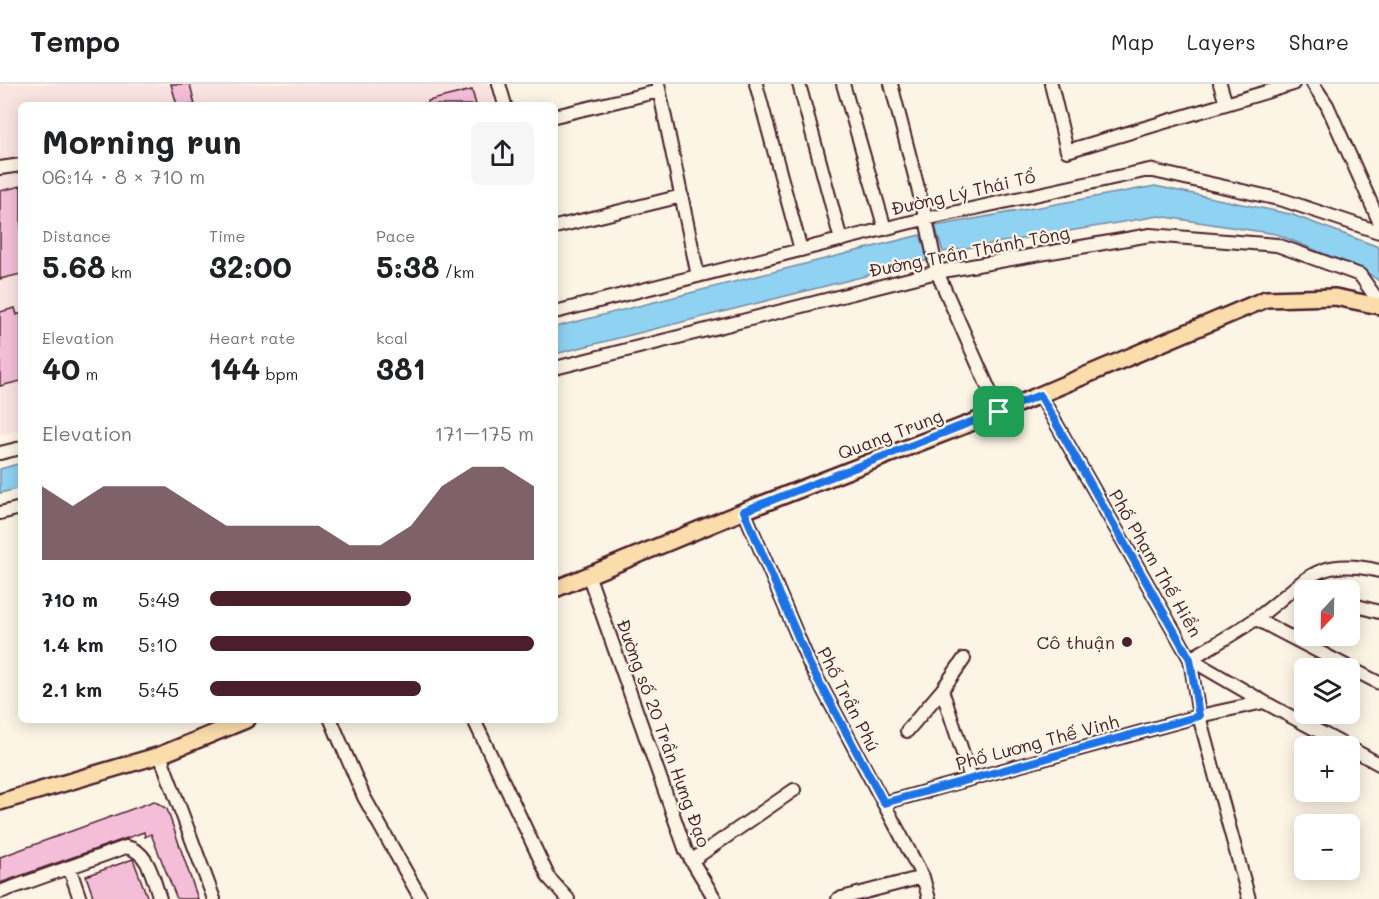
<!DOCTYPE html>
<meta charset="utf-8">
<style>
body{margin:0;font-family:Mali,sans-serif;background:#f6f6f6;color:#202124;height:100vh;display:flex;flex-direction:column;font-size:22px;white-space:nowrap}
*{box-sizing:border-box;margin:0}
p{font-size:20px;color:#757577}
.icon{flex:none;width:33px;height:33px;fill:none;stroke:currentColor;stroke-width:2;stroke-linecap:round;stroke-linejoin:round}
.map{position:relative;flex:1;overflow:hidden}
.panel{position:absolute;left:18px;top:18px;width:540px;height:621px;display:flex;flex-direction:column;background:#fff;border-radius:9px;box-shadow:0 3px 15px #0003}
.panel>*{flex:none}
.needle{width:39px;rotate:202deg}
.tools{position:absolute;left:1294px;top:496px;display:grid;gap:12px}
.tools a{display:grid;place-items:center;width:66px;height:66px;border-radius:9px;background:#fff;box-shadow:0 3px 15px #0003;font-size:30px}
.pin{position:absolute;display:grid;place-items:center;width:51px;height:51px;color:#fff;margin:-26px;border-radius:12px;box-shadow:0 3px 9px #0006}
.round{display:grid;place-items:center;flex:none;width:63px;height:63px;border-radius:9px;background:#f6f6f6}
.overview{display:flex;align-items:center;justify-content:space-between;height:102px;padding:0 24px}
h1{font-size:33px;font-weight:700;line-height:45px}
.figures{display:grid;grid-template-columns:repeat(3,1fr);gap:9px;height:102px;padding:6px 24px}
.figures div{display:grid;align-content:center}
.figures b{font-size:30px;font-weight:700}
.figures small{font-size:16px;font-weight:400}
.figures p{font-size:16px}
.chart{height:168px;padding:12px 24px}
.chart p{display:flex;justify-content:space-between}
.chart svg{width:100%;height:108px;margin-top:6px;fill:#4a1f2b;opacity:.7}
ul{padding:0 24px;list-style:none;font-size:20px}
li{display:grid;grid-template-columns:96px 72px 1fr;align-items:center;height:45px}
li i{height:15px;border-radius:8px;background:#4a1f2b}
header{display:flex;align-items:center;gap:36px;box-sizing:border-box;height:84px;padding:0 30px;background:#fff;border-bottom:2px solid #e0e0e0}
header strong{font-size:28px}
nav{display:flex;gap:33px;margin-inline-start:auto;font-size:21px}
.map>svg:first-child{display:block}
.built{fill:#fae4e1}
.water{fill:#90d2f1;stroke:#748aa2;stroke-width:1.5}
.building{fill:#f4bed8;stroke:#4a1f2b;stroke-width:1.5}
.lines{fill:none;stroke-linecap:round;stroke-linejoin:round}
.minor-casing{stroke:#4a1f2b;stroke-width:16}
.major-casing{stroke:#4a1f2b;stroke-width:20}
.minor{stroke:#fcf5e5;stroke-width:12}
.major{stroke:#fbddab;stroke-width:15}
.route-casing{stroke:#fff;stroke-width:12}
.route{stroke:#1a73e8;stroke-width:8}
.poi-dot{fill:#4a1f2b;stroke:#fcf5e5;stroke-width:2}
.labels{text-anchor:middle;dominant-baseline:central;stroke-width:4.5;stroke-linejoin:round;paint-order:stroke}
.street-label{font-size:18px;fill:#4a1f2b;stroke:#fcf5e5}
.poi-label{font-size:18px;fill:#4a1f2b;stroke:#fcf5e5;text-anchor:end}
</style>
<header>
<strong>Tempo</strong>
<nav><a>Map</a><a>Layers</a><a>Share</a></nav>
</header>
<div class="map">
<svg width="1379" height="815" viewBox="0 0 1379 815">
<rect width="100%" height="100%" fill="#fcf5e5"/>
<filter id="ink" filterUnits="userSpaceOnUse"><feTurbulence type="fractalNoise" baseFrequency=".0167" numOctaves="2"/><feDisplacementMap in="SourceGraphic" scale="12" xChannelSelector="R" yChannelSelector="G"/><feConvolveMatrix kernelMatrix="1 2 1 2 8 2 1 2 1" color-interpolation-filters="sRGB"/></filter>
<g filter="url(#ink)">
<path class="built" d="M0 0H490L496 21H21V346L0 351Z"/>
<path class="water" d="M1155 102 1290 130 1379 163V197L1364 186 1276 150 1159 132 943 168 935 142Z
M920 151 929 176 555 270V243Z
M21 379V404L0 409V385Z"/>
<path class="building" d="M171 0H190L195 21H177Z
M472 6 476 21H428V17Z
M21 102V190L0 195V107Z
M15 224 17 231 21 229V297L0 302V228Z
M154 717 167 725 198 815H177L151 750 145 753 144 748 0 799V773Z
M133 775 148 815H94L86 792Z"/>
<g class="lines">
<g class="minor-casing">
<path id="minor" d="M499 0 505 21
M658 0 698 192
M756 0 801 166
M799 0 841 156
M843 0 885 145
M891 0 926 135 937 188 999 328
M1051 0 1067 67 1293 0
M1220 0 1226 20
M1313 0 1327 21 1379 137
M555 32 659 7
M0 84 21 81
M555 143 682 112
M555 228 907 139 1149 86 1283 116 1379 148
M555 284 937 188 1150 151 1277 161 1360 191 1379 218
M1040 311 1190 575 1199 632 1249 815
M0 369 21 364
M744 427 810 581 923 793 929 815
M0 429 21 424
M588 490 686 767 715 815
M1350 520 1379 528
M1256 535 1379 599
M942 606 971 694
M1264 618 1190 575C1212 562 1236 549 1257 534 1304 500 1314 471 1379 487
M331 636 364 713 421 815
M474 636 549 794 568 815
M907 647 942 606 964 575
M1350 664 1379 680
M160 671 214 815
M884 719 1199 632 1264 618 1348 663
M691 777 794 706
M69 783 80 815
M0 808 126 763C149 767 153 795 160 815
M838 815 923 793"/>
</g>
<g class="major-casing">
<path id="major" d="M555 505 744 427 999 328 1266 215 1335 213 1379 222
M0 718 160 671 246 636"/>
</g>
<use href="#minor" class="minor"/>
<use href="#major" class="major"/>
</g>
</g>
<g class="lines" filter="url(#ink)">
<g class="route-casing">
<path id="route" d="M1040 311 1190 575 1199 632 884 719 810 581 744 427Z"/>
</g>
<use href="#route" class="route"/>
</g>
<circle class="poi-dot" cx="1127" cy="558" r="6"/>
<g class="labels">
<g class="street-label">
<text transform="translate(963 108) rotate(-13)">Đường Lý Thái Tổ</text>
<text transform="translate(969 167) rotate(-11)">Đường Trần Thánh Tông</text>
<text transform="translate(890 350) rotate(-21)">Quang Trung</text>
<text transform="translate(1156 479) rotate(60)">Phố Phạm Thế Hiển</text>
<text transform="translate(849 615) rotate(63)">Phố Trần Phú</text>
<text transform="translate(664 649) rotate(70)">Đường số 20 Trần Hưng Đạo</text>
<text transform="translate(1037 658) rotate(-15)">Phố Lương Thế Vinh</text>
</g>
<g class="poi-label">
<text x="1115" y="558">Cô thuận</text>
</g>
</g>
</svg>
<div class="tools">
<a><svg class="needle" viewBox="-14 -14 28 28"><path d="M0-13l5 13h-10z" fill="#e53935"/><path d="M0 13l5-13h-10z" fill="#757577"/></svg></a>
<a><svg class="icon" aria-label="layers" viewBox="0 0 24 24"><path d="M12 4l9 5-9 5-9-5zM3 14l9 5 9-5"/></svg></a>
<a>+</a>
<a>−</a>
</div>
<div class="pin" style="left:999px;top:328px;background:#1e9e55"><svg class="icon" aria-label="arrive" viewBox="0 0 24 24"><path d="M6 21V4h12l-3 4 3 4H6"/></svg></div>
<section class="panel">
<div class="overview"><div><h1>Morning run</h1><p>06:14 · 8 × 710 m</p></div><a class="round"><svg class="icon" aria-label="share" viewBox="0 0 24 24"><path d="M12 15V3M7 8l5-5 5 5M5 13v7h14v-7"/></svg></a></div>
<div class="figures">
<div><p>Distance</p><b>5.68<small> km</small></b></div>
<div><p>Time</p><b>32:00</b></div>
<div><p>Pace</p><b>5:38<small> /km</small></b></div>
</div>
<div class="figures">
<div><p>Elevation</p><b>40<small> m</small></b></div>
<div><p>Heart rate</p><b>144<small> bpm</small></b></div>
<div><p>kcal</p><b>381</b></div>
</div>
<div class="chart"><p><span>Elevation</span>171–175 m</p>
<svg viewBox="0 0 160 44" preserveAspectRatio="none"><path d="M0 44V14L10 22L20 14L30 14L40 14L50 22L60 30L70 30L80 30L90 30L100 38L110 38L120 30L130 14L140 6L150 6L160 14V44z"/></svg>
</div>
<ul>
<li><b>710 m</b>5:49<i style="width:62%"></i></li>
<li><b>1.4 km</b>5:10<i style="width:100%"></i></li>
<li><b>2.1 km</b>5:45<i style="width:65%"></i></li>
</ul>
</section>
</div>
